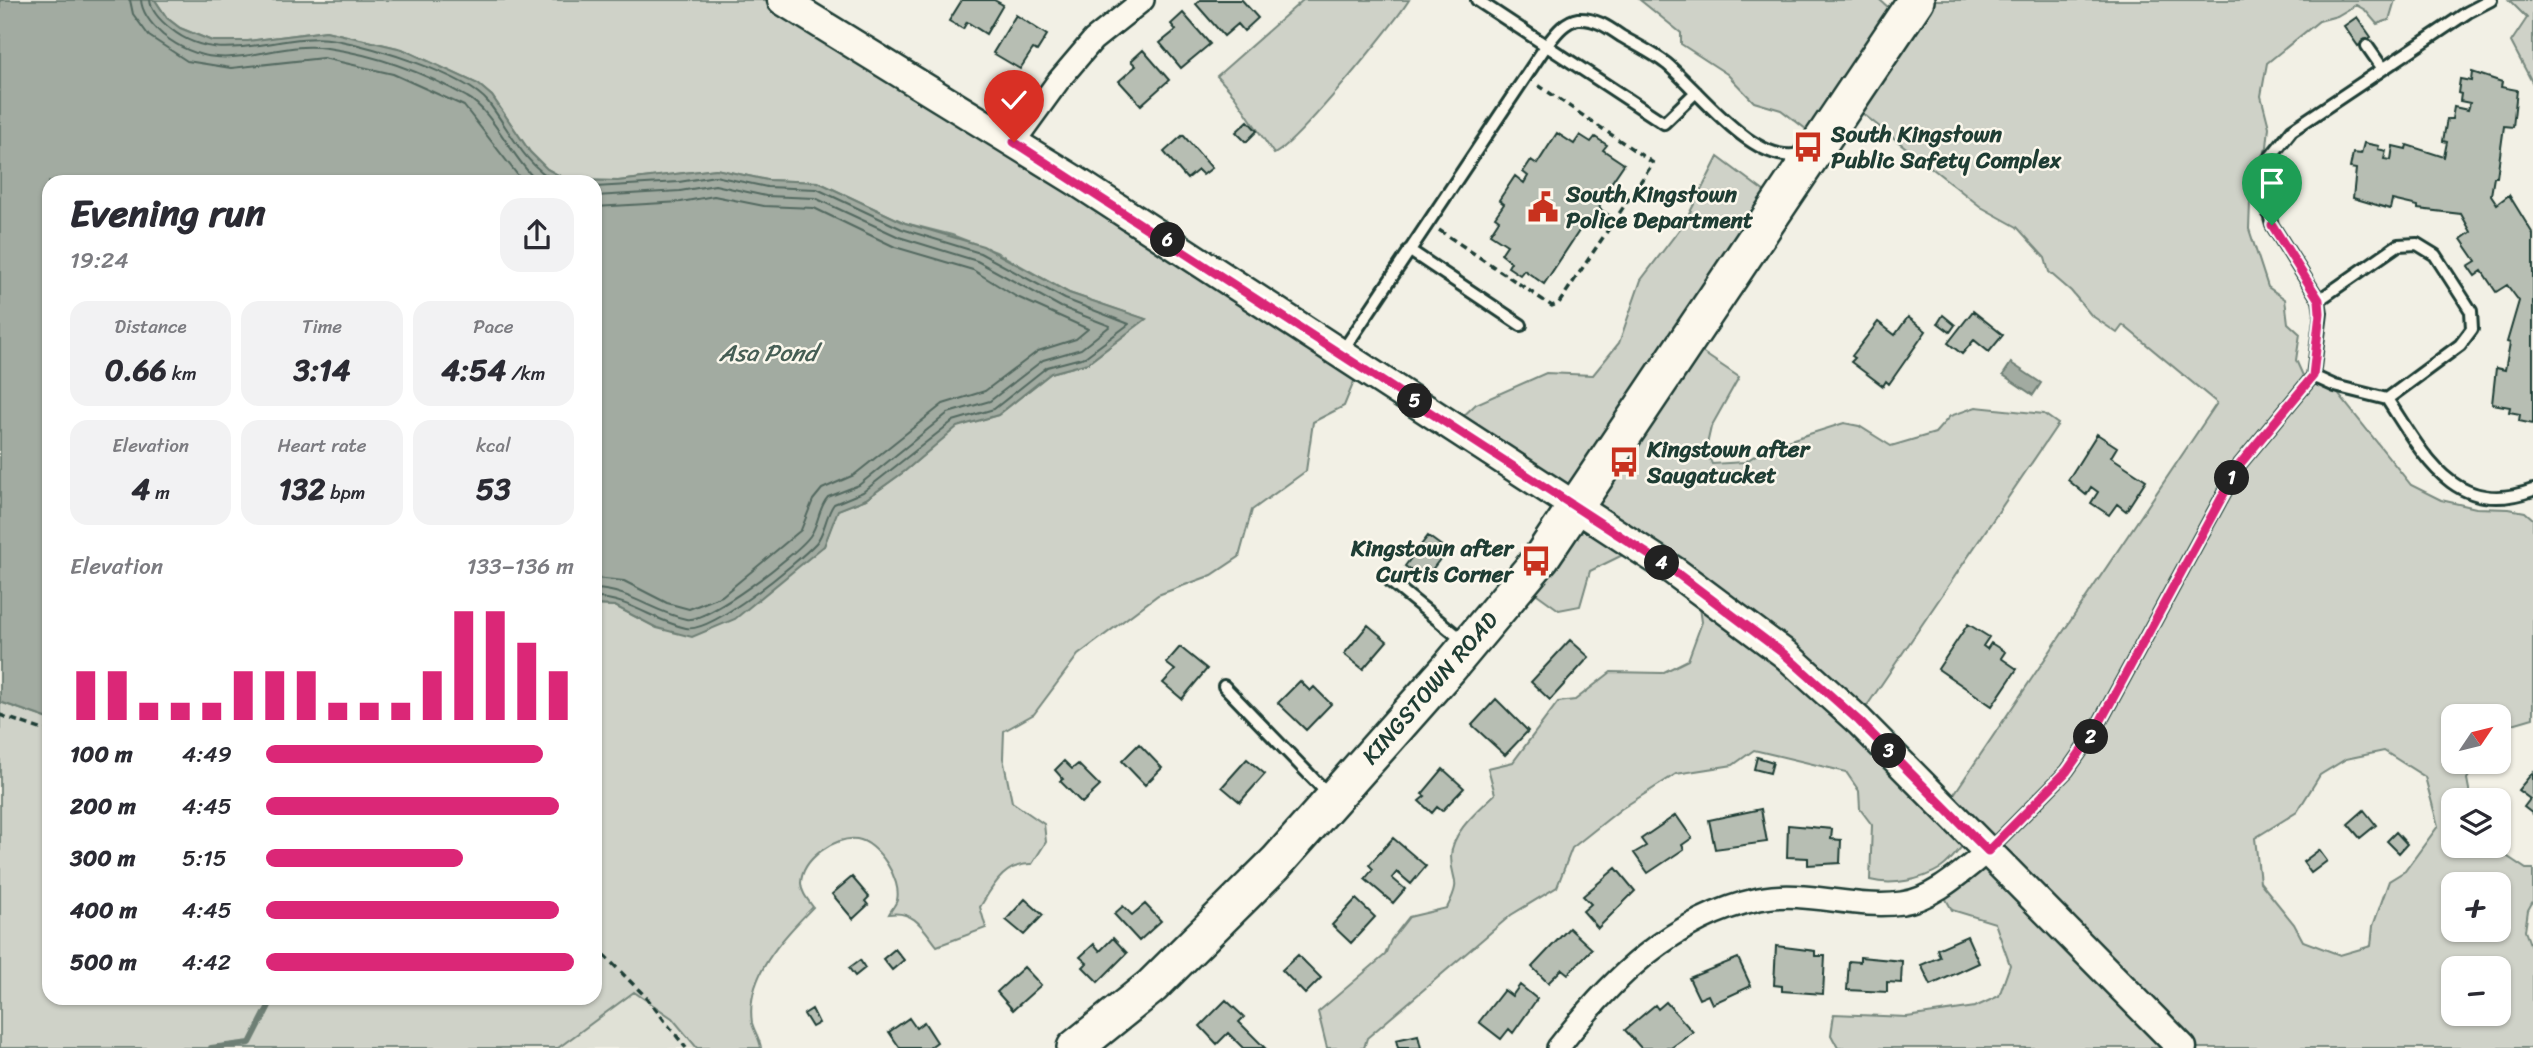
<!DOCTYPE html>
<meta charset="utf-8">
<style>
body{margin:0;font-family:Sriracha,sans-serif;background:#f2f2f3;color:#2b2b33;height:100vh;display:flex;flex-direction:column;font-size:26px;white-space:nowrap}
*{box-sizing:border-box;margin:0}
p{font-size:23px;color:#7c7c81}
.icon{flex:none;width:38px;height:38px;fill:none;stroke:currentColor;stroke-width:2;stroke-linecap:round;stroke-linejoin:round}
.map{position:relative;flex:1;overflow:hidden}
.drawer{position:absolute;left:42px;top:175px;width:560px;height:830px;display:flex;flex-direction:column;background:#fff;border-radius:21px;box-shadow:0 2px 5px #0004}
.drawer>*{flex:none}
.needle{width:46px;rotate:55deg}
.controls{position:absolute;left:2441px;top:704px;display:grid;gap:14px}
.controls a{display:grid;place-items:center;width:70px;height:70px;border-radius:14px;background:#fff;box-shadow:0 2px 5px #0004;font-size:35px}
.pin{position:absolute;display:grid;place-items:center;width:60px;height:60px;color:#fff;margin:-72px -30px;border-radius:50% 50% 50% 0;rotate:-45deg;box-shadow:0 0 7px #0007}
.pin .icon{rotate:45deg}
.km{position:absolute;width:35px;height:35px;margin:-18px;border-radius:50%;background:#222;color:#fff;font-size:19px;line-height:35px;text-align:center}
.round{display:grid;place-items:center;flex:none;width:74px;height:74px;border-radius:21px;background:#f2f2f3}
.head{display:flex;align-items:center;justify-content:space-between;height:119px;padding:0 28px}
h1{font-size:38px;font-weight:700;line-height:52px}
.figures{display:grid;grid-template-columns:repeat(3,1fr);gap:10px;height:119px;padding:7px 28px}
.figures div{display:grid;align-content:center;border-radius:18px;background:#f2f2f3;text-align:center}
.figures b{font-size:30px;font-weight:700}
.figures small{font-size:19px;font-weight:400}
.figures p{font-size:19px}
.chart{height:196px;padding:14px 28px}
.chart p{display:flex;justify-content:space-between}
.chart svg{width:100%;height:126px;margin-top:7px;stroke:#db2777;stroke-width:6}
ul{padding:0 28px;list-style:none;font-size:23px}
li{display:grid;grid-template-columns:112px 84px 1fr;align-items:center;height:52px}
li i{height:18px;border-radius:9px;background:#db2777}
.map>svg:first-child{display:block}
.built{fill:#e0e1d6}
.green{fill:#cfd2c8;stroke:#77887e;stroke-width:2;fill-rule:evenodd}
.water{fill:#a2aba1;stroke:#6e7f75;stroke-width:2}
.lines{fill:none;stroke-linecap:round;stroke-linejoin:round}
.shore{stroke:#536960;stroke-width:2}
.stream{stroke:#6e7f75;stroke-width:6}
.building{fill:#b7beb3;stroke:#1f3d34;stroke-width:2}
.service-casing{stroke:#1f3d34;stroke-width:16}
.minor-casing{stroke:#1f3d34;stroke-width:26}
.tertiary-casing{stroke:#1f3d34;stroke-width:33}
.primary-casing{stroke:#1f3d34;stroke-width:40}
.path{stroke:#1f3d34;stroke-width:3.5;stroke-dasharray:7 5;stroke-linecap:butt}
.service{stroke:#fbf7ec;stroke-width:10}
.minor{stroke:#fbf7ec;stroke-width:21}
.tertiary{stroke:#fbf7ec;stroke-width:28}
.primary{stroke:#fbf7ec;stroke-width:35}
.route-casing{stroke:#fff;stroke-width:14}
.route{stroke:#db2777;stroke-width:9}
.labels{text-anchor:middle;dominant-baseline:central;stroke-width:5;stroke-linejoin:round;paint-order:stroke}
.poi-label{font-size:23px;font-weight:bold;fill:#1f3d34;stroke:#fbf7ec;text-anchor:start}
.street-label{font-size:23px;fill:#1f3d34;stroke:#fbf7ec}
.water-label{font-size:24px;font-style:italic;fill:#465e55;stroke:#fbf7ec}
</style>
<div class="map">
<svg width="2533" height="1048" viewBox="0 0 2533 1048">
<rect width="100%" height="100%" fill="#f2f0e5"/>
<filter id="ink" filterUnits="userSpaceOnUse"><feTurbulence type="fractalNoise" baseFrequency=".0143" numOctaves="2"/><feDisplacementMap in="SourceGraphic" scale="14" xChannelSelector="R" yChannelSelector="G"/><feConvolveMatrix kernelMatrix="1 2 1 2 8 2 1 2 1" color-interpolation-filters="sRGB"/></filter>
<g filter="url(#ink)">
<path class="built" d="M634 992 672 1018 697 1048H558Z"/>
<path class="green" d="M155 0H799L1360 367 1344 406 1313 422 1306 471 1252 510 1239 557 1212 575 1158 595 1078 655 1034 714 1004 731 1003 758 1012 802 1044 824 1046 842 1032 864C1004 863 993 886 980 907L986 928 937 946C923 928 914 910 889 914 891 910 896 904 897 900 902 880 878 842 857 839 835 836 802 859 801 883 801 892 808 900 813 907 783 938 745 976 752 1023 754 1031 760 1039 761 1048H697L672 1018 634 992 558 1048H0V702L49 719V998H595V605L615 606 657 628 824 546 837 510 866 499 905 471 957 426 998 415 1051 373 1088 363 1145 319 1069 293 996 252 952 235 905 223 818 182 767 180 716 169 618 181 567 180 547 169 530 152 492 96 478 84 402 49 326 31 248 41H212L180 28 167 18Z
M1303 0H1409C1394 25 1296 144 1274 154L1234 95 1217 76Z
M1640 0H1880L1904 21 1920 0H2395L2389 20 2377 24 2365 10 2356 5 2337 16 2319 21 2267 63 2261 96 2269 127 2267 147 2251 175 2249 229 2268 287 2285 299 2288 323 2300 334 2296 360 2304 378 2331 385 2411 485 2441 500 2476 508 2509 509 2525 512 2533 519V718L2499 728V716H2454V761H2478L2467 779 2471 800H2454V845H2490L2526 869H2533V901L2528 910 2525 931 2533 952V1048H1838L1831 1035 1834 1014 1907 1017 1975 1007 1999 996 2010 965 1995 923 1952 910 1942 892 1996 855 1972 834C1963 844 1953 860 1941 868 1922 880 1892 886 1870 880L1872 825 1860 809 1859 791 1846 772 1754 750 1733 765 1676 774 1621 809 1572 848 1557 887 1511 915 1367 1038 1364 1048H1327L1318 1012 1385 955 1391 940 1409 917 1447 908C1463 876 1451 884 1451 856 1452 831 1479 810 1495 794L1488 768 1513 762 1558 702 1575 700 1611 672 1662 673 1688 660 1702 622 1697 585 1641 546 1590 571 1580 606 1559 610 1526 586 1574 514 1457 422 1476 404 1546 373 1593 375 1619 343 1641 280 1685 222 1718 157 1781 204 1690 344 1739 377 1711 427 1706 449 1712 464 1745 462 1768 447 1844 423 1859 426 1891 446 1935 433 1950 416 1976 407 2044 414 2058 424 1862 713 1950 800 2217 403 2123 325 2117 333 2091 315 2071 291 2049 272 2045 258 2017 227 1981 207 1853 106 1823 142 1781 110 1754 102 1727 74 1681 44V33ZM2384 751 2425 777 2438 826 2405 871 2389 881 2373 926 2371 946 2340 955 2303 941 2294 924 2260 882 2255 838 2297 812 2320 775 2346 759ZM2454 884H2499V929H2454ZM2454 968H2499V1013H2454Z
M2509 0H2533V84L2511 42 2527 18Z"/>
<path class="water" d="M0 0H155L167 18 180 28 212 41H248L326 31 402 49 478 84 492 96 530 152 547 169 567 180 618 181 716 169 767 180 818 182 905 223 983 246 1069 293 1146 319 1088 363 1051 373 998 415 957 427 905 471 866 499 838 510 824 546 735 619 692 637 657 628 615 606 595 605V182H49V719L0 702Z
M2011 363 2041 383 2033 395 2003 375Z"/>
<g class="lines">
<path class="shore" d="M130 0 133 14 149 36 187 61 231 68 323 58 393 74 464 106 523 182
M141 0C142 14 153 26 163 35 223 82 268 39 327 48 376 55 425 73 467 97 492 110 513 160 538 182
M150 0C151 12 162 22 171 29 221 70 281 30 336 40 373 47 465 74 488 102 510 130 523 164 557 182
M595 187 679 182 715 176 767 187 817 189 902 229 980 253 1065 299 1129 324 1085 357 1047 367 994 409 953 421 863 492 834 504C825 516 825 533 816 543 797 563 711 634 686 628 654 621 628 598 595 598
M595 196 680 191 715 185 766 196 815 198 899 237 977 261 1061 307 1110 326 1081 349 1043 360 990 401 948 413 859 485 828 497C818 508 819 524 810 536 797 554 707 624 686 619 653 612 629 590 595 589
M595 207 681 202 714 196 764 206 814 208 895 247 973 270 1015 296 1088 329 1076 339 1038 351 985 391 943 404 854 475 822 489 813 500 801 530 722 596 689 609 667 603 624 581 595 578"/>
<path class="stream" d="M211 1048 250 1043 273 998"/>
</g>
<path class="building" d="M962 0H994L1003 5 986 34 967 22 963 29 949 21Z
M1200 0H1242L1258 18 1244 31 1238 24 1224 36 1196 4Z
M1183 13 1210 44 1181 68 1160 43 1176 30 1171 24Z
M1016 15 1047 35 1037 51 1033 49 1020 69 993 53Z
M2357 17 2371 37 2358 46 2344 26Z
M1143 50 1169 80 1141 105 1119 81 1136 66 1131 61Z
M2472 72 2502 82 2501 87 2517 90 2513 127 2504 126 2497 177H2494L2491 195 2497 204 2509 195 2533 234V424L2519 421 2520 414 2509 412 2510 407 2492 404 2496 368 2505 370 2510 343 2507 342 2519 301 2507 285 2496 292 2482 271 2475 276 2468 266 2476 261 2461 239 2471 232 2461 214 2418 209V206L2392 200 2390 209 2353 198 2356 169 2350 168 2353 153 2361 154 2364 143 2379 146 2378 149 2386 151 2384 159 2391 160 2393 146 2406 149 2407 145 2444 157 2447 142 2443 141 2447 119H2452L2454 107 2468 110 2470 103 2460 101 2461 94 2458 93 2460 79 2471 81Z
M1248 121 1257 131 1246 142 1236 132Z
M1557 133 1574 144 1580 135 1591 142 1595 137 1607 145 1603 150 1624 164 1599 201 1600 209 1609 215 1603 224 1594 218 1587 219 1544 284 1524 270 1520 275 1508 267 1511 262 1501 254 1507 245 1490 234 1499 220 1495 217 1504 204 1499 200 1515 176 1524 183 1528 176 1523 172 1531 160 1537 164Z
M1183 135 1212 168 1203 175 1198 170 1187 179 1164 152Z
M1973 311 2003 335 1989 352 1974 340 1962 354 1948 343Z
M1943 315 1955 325 1950 332 1938 323Z
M1908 317 1926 331 1889 384 1886 381 1883 386 1851 362 1855 358 1852 356 1878 322 1895 335Z
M2097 434 2117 447 2111 457 2146 480 2126 511 2117 504 2109 515 2091 503 2098 492 2091 487 2086 495 2068 480Z
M1428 536 1447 550 1424 580 1405 566Z
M1968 624 1989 637 1983 646 1987 649 1991 643 2005 652 2001 658 2017 669 1992 706 1938 669Z
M1368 625 1387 641 1363 669 1344 654Z
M1570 640 1589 657 1550 700 1531 682Z
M1180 647 1207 669 1182 699 1163 683 1175 670 1166 663Z
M1300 681 1310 691 1314 687 1331 704 1306 730 1278 703Z
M1496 699 1528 731 1505 755 1472 725Z
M1139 744 1162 768 1145 785 1122 761Z
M1757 757 1773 762 1770 773 1754 769Z
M1247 759 1265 774 1240 802 1222 787Z
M1064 761 1072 769 1078 764 1100 786 1082 803 1060 781 1063 779 1055 770Z
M1443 769 1464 788 1442 811 1437 807 1432 813 1419 801 1425 796 1422 794Z
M2533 772V814L2524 807 2530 799 2518 790Z
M1761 809 1767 842 1715 849 1709 820Z
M2364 810 2376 825 2360 838 2348 824Z
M1676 815 1692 838 1682 845 1684 849 1648 873 1634 853 1646 846 1641 839Z
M1788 825 1832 829 1831 839 1841 840 1840 863 1808 865V858L1787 857Z
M2396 832 2407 844 2399 853 2387 841Z
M1393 838 1426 866 1411 884 1397 872 1392 878 1405 889 1393 903 1365 879 1373 869 1369 865Z
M2319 850 2327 861 2311 873 2303 862Z
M1616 868 1635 891 1598 928 1583 911 1591 904 1583 896Z
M852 877 869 897 865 901 868 905 853 919 832 894Z
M1025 899 1043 915 1024 935 1006 920Z
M1356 899 1375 917 1351 943 1332 925Z
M1145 904 1161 921 1139 941 1114 914 1123 906 1132 915Z
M1569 928 1592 949 1568 974 1562 969 1548 983 1532 967Z
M1967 936 1979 963 1931 985 1921 965 1940 957 1937 949Z
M1113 938 1127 953 1098 982 1083 967 1087 963 1080 957 1094 944 1100 951Z
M1776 946 1815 951V956H1825L1823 994 1782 991V986L1774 985Z
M895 949 904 960 892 970 883 959Z
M1298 955 1321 978 1305 994 1282 970Z
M1860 957 1902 961 1901 983 1887 982V992L1847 990 1849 961 1860 962Z
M1738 958 1751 986 1712 1004 1708 995 1699 999 1689 978Z
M860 960 865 968 855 976 849 968Z
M1024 967 1041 985 1013 1010 997 992Z
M1520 985 1537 999 1513 1033 1509 1029 1501 1039 1479 1022 1504 990 1512 996Z
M1226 1000 1244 1017 1239 1022 1265 1048H1243L1228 1033 1217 1044 1200 1026Z
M1666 1002 1693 1032 1671 1048H1641L1625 1030 1655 1005 1658 1009Z
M812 1009 819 1023 812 1027 804 1014Z
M909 1018 916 1028 924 1022 937 1042 929 1048H900L889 1032Z
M1418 1035 1421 1048H1398L1396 1040Z"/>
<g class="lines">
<g class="service-casing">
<path id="service" d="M1477 0 1664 123 1696 92
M2367 46 2383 69
M1409 250 1521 325
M1342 352 1546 46C1554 36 1564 21 1578 19 1595 18 1608 27 1621 36 1636 45 1653 53 1667 64 1699 91 1757 170 1803 153
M2313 376 2335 386 2387 399 2460 345 2472 329 2471 311 2435 255 2417 244 2398 245 2319 300
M2387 399C2424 455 2454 519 2533 490
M1391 582 1465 642
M1224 686 1329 795
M1988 851 2067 771 2095 731 2240 464 2313 376 2321 313 2319 300 2272 225 2267 207 2266 181 2268 160 2292 130 2468 12 2491 0"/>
</g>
<g class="minor-casing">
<path id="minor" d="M1014 142 1059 80 1093 40 1143 0
M1558 1048C1610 980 1672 918 1759 899 1806 889 1855 910 1902 903 1934 899 1964 870 1988 851"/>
</g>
<g class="tertiary-casing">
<path id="tertiary" d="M782 0 1076 181 1674 571 1785 654 1859 721 2182 1048"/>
</g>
<g class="primary-casing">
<path id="primary" d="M1075 1048 1152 986 1277 862 1449 668 1541 558 1916 0"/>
</g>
<path class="path" d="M1439 230 1552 306 1559 303 1653 163 1538 85
M0 715 49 732
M595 946 646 997 686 1048"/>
<use href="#service" class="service"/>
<use href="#minor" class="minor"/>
<use href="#tertiary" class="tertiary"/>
<use href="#primary" class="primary"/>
</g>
</g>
<g class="lines" filter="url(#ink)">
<g class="route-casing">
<path id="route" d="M1014 142 1674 571 1784 654 1859 721 1988 851 2067 771 2095 731 2240 464 2313 376 2320 313 2319 300 2272 225"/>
</g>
<use href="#route" class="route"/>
</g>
<defs>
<g id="bus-bare" transform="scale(2.415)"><path d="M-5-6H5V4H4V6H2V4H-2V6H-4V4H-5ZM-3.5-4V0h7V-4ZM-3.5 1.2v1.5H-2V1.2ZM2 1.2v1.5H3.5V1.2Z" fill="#c8321e" stroke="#fbf7ec" stroke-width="2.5" paint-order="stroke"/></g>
<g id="civic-bare" transform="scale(2.415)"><path d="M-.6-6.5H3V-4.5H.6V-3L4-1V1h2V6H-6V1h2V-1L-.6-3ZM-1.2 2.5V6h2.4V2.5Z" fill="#c8321e" stroke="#fbf7ec" stroke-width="2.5" paint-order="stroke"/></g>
</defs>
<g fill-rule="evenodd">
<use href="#bus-bare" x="1808" y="147"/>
<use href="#civic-bare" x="1543" y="207"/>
<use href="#bus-bare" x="1624" y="462"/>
<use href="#bus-bare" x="1536" y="561"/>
</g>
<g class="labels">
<g class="poi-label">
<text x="1831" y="134">South Kingstown<tspan x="1831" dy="26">Public Safety Complex</tspan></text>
<text x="1566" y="194">South Kingstown<tspan x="1566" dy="26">Police Department</tspan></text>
<text x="1647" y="449">Kingstown after<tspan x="1647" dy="26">Saugatucket</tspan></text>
<text x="1513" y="548" text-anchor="end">Kingstown after<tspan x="1513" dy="26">Curtis Corner</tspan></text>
</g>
<g class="street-label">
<text transform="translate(1430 688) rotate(-49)">KINGSTOWN ROAD</text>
</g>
<g class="water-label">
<text x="768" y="353">Asa Pond</text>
</g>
</g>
</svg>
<div class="controls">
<a><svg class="needle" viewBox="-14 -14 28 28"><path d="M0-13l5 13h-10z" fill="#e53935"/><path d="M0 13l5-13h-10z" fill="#7c7c81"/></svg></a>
<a><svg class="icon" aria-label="layers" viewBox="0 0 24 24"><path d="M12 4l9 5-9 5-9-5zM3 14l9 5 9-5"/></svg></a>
<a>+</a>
<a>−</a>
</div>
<div class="pin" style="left:2272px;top:225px;background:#1e9e55"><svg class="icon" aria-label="arrive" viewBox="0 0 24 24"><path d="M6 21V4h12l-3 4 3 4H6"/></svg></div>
<div class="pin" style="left:1014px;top:142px;background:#d93025"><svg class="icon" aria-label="check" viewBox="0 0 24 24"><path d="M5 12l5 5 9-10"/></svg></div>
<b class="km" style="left:2232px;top:478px">1</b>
<b class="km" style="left:2091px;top:737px">2</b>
<b class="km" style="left:1889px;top:751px">3</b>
<b class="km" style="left:1662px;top:563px">4</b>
<b class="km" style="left:1415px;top:401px">5</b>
<b class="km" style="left:1168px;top:240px">6</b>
<section class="drawer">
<div class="head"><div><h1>Evening run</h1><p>19:24</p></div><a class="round"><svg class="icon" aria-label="share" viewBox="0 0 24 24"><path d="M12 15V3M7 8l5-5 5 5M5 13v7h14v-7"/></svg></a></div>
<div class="figures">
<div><p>Distance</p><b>0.66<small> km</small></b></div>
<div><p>Time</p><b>3:14</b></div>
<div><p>Pace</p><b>4:54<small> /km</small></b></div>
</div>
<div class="figures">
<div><p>Elevation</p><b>4<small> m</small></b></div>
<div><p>Heart rate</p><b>132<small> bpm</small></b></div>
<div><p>kcal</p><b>53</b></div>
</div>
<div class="chart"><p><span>Elevation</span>133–136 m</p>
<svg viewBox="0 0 160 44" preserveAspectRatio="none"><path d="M5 44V27M15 44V27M25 44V38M35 44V38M45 44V38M55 44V27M65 44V27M75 44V27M85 44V38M95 44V38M105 44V38M115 44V27M125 44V6M135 44V6M145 44V17M155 44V27"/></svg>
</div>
<ul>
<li><b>100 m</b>4:49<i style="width:90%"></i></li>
<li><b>200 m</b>4:45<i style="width:95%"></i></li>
<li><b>300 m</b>5:15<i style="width:64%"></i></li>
<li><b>400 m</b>4:45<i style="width:95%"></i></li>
<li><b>500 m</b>4:42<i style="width:100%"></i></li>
</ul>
</section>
</div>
